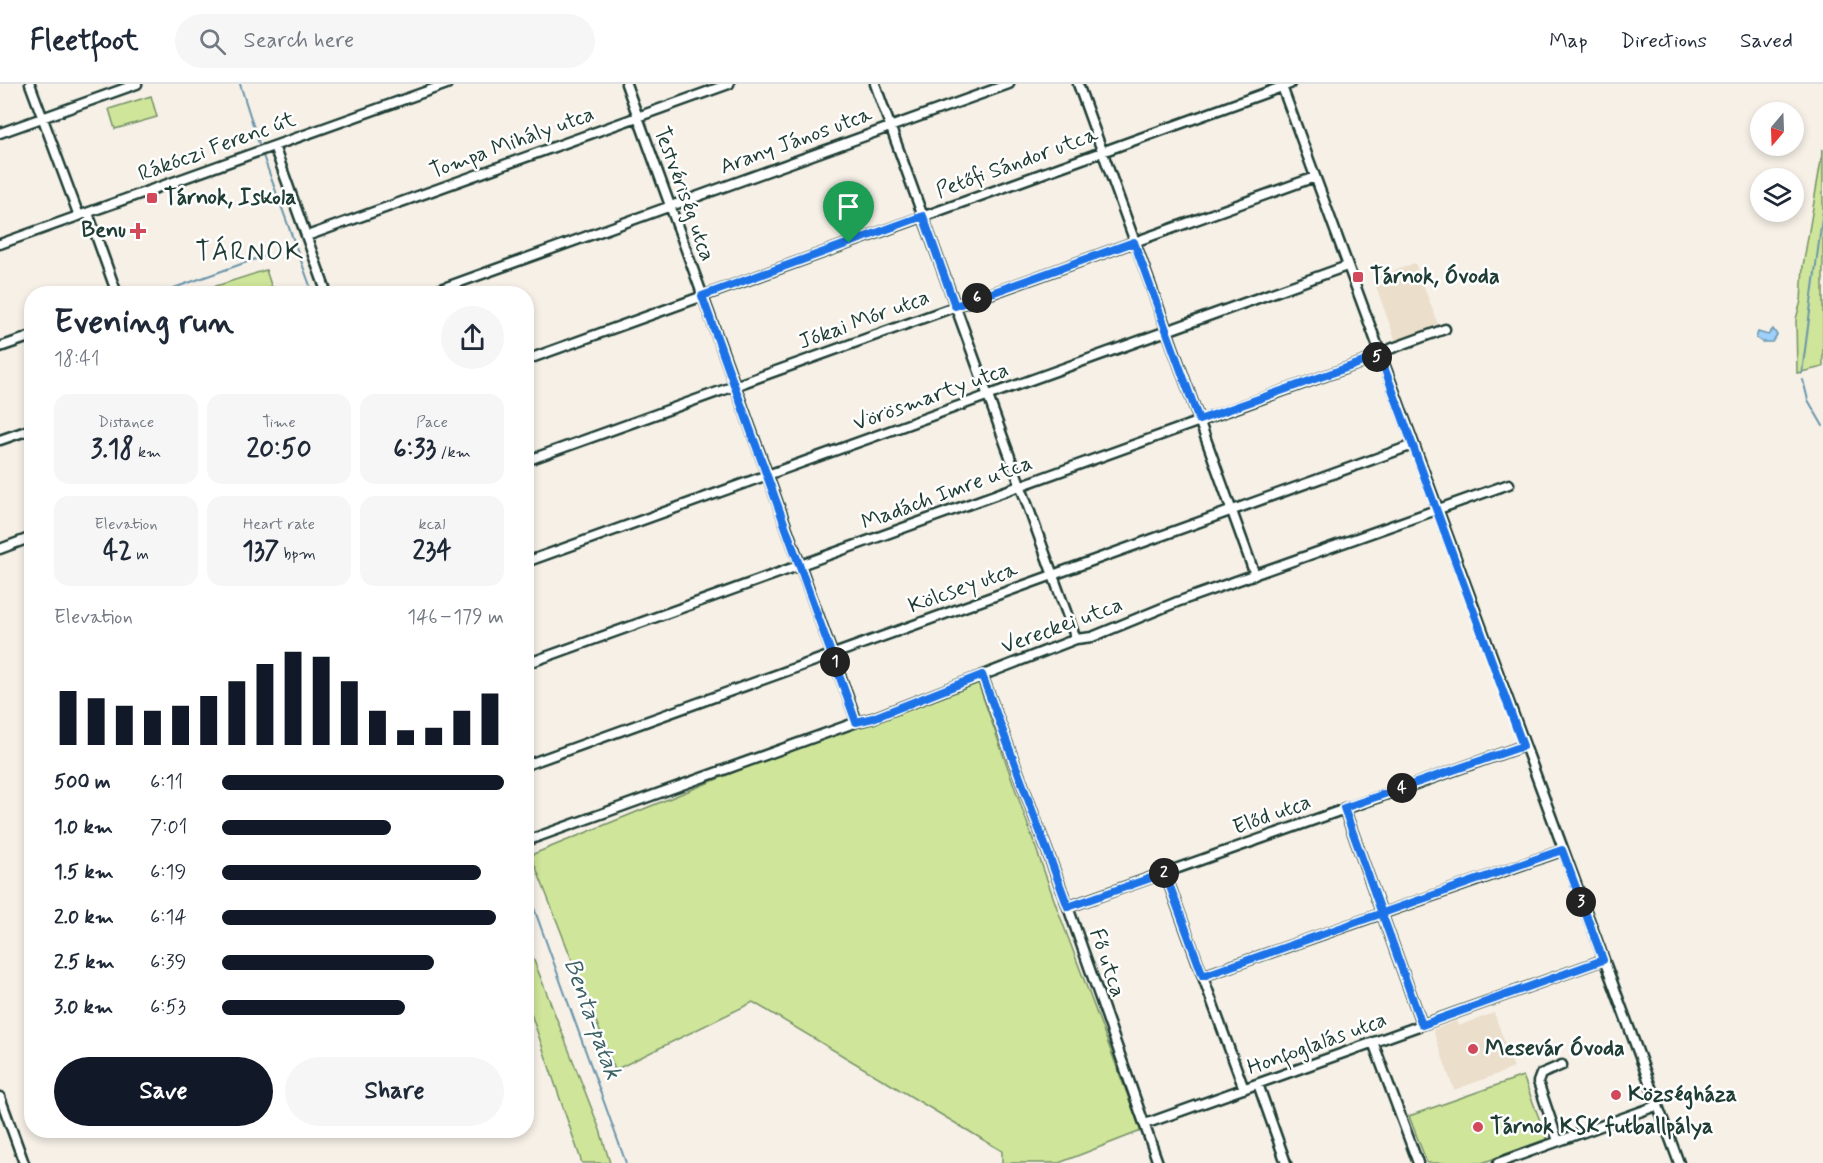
<!DOCTYPE html>
<meta charset="utf-8">
<style>
body{margin:0;font-family:Mynerve,sans-serif;background:#f6f6f7;color:#1f2937;height:100vh;display:flex;flex-direction:column;font-size:22px;white-space:nowrap}
*{box-sizing:border-box;margin:0}
p{font-size:20px;color:#747a83}
.icon{flex:none;width:33px;height:33px;fill:none;stroke:currentColor;stroke-width:2;stroke-linecap:round;stroke-linejoin:round}
.map{position:relative;flex:1;overflow:hidden}
.details{position:absolute;left:24px;top:202px;width:510px;height:852px;display:flex;flex-direction:column;background:#fff;border-radius:24px;box-shadow:0 3px 9px #0003}
.details>*{flex:none}
.needle{width:39px;rotate:199deg}
.tools{position:absolute;left:1750px;top:18px;display:grid;gap:12px}
.tools a{display:grid;place-items:center;width:54px;height:54px;border-radius:50%;background:#fff;box-shadow:0 3px 9px #0003;font-size:30px}
.pin{position:absolute;display:grid;place-items:center;width:51px;height:51px;color:#fff;margin:-62px -26px;border-radius:50% 50% 50% 0;rotate:-45deg;box-shadow:0 0 6px #0007}
.pin .icon{rotate:45deg}
.km{position:absolute;width:30px;height:30px;margin:-15px;border-radius:50%;background:#222;color:#fff;font-size:16px;line-height:30px;text-align:center}
.round{display:grid;place-items:center;flex:none;width:63px;height:63px;border-radius:32px;background:#f6f6f7}
.headline{display:flex;align-items:center;justify-content:space-between;height:102px;padding:0 30px}
h1{font-size:33px;font-weight:800;line-height:45px}
.stats{display:grid;grid-template-columns:repeat(3,1fr);gap:9px;height:102px;padding:6px 30px}
.stats div{display:grid;align-content:center;border-radius:15px;background:#f6f6f7;text-align:center}
.stats b{font-size:26px;font-weight:800}
.stats small{font-size:16px;font-weight:400}
.stats p{font-size:16px}
.chart{height:168px;padding:12px 30px}
.chart p{display:flex;justify-content:space-between}
.chart svg{width:100%;height:108px;margin-top:6px;stroke:#111827;stroke-width:6}
.button{display:flex;gap:12px;margin-top:auto;padding:12px 30px}
.button a{flex:1;height:69px;border-radius:36px;background:#111827;color:#fff;font-size:24px;font-weight:800;line-height:69px;text-align:center}
.button a+a{background:#f6f6f7;color:#1f2937}
ul{padding:0 30px;list-style:none;font-size:20px}
li{display:grid;grid-template-columns:96px 72px 1fr;align-items:center;height:45px}
li i{height:15px;border-radius:8px;background:#111827}
header{display:flex;align-items:center;gap:36px;box-sizing:border-box;height:84px;padding:0 30px;background:#fff;border-bottom:2px solid #e0e1e3}
header strong{font-size:28px}
nav{display:flex;gap:33px;margin-inline-start:auto;font-size:21px}
.search{width:420px;height:54px;background:#f6f6f7;display:flex;align-items:center;gap:15px;box-sizing:border-box;padding:0 21px;border-radius:33px;color:#747a83;font-size:22px}
.map>svg:first-child{display:block}
.built{fill:#ebdeca}
.green{fill:#cee59a;stroke:#769167;stroke-width:1.5}
.water{fill:#9dd0fa;stroke:#6b95ab;stroke-width:1.5}
.lines{fill:none;stroke-linecap:round;stroke-linejoin:round}
.stream{stroke:#6b95ab;stroke-width:2}
.minor-casing{stroke:#1f3d34;stroke-width:13}
.minor{stroke:#fff;stroke-width:8}
.route-casing{stroke:#fff;stroke-width:12}
.route{stroke:#1a73e8;stroke-width:8}
.poi-dot{fill:#d1495b;stroke:#fff;stroke-width:2}
.labels{text-anchor:middle;dominant-baseline:central;stroke-width:5;stroke-linejoin:round;paint-order:stroke}
.street-label{font-size:22px;fill:#1f3d34;stroke:#fff}
.poi-label{font-size:22px;font-weight:bold;fill:#1f3d34;stroke:#fff;text-anchor:start}
.water-label{font-size:24px;font-style:italic;fill:#3e6266;stroke:#fff}
.quarter-label{font-size:26px;letter-spacing:1.5px;fill:#1f3d34;stroke:#fff}
</style>
<header>
<strong>Fleetfoot</strong>
<div class="search"><svg class="icon" aria-label="search" viewBox="0 0 24 24"><circle cx="10" cy="10" r="6"/><path d="M15 15l6 6"/></svg>Search here</div>
<nav><a>Map</a><a>Directions</a><a>Saved</a></nav>
</header>
<div class="map">
<svg width="1823" height="1079" viewBox="0 0 1823 1079">
<rect width="100%" height="100%" fill="#f6f0e7"/>
<filter id="ink" filterUnits="userSpaceOnUse"><feTurbulence type="fractalNoise" baseFrequency=".0167" numOctaves="2"/><feDisplacementMap in="SourceGraphic" scale="12" xChannelSelector="R" yChannelSelector="G"/><feConvolveMatrix kernelMatrix="1 2 1 2 8 2 1 2 1" color-interpolation-filters="sRGB"/></filter>
<g filter="url(#ink)">
<path class="built" d="M1415 179 1439 243 1396 258 1373 194Z
M1494 929 1514 984 1454 1006 1433 946 1456 937 1458 942Z"/>
<path class="green" d="M151 12 157 33 115 45 109 25Z
M1823 65V283L1797 289 1796 235 1801 217 1803 182Z
M266 186 274 210H191Z
M975 590 1057 824 1141 1047 1059 1079H1002V1067L753 918 615 986 531 771Z
M526 856 600 1046 610 1079H582L527 918Z
M1523 992 1547 1055 1482 1079H1427L1409 1032Z"/>
<path class="water" d="M1773 245 1777 251 1772 258H1762L1756 254 1758 248 1768 251Z"/>
<g class="lines">
<path class="stream" d="M240 0 260 63
M262 69 313 210
M157 210 267 171
M1802 289 1823 127
M1803 296 1808 316 1823 342
M526 802 626 1079"/>
<g class="minor-casing">
<path id="minor" d="M30 0 79 132
M626 0 857 638
M875 0 1076 555
M1078 0 1255 491
M1281 0 1679 1079
M0 49 137 0
M274 62 327 210
M88 129 117 210
M307 152 729 0
M0 160 447 0
M427 210 1009 0
M0 263 32 252
M1379 269 1445 245
M526 276 1290 0
M0 356 32 345
M526 377 1315 93
M0 465 32 453
M526 478 1347 182
M526 580 1380 272
M982 591 1068 823 1158 1079
M526 681 1413 361
M1344 724 1422 941
M526 757 857 638 873 634 1076 555 1092 553 1177 518 1509 400
M1165 789 1244 1005
M1068 823 1523 662
M1203 892 1561 767
M1373 958 1418 1079
M1258 1000 1286 1079
M0 1013 24 1079
M1145 1040 1603 876
M1558 1057 1538 998 1541 990 1562 981
M1498 1079 1656 1022"/>
</g>
<use href="#minor" class="minor"/>
</g>
</g>
<g class="lines" filter="url(#ink)">
<g class="route-casing">
<path id="route" d="M849 159 702 212 856 638 873 634 982 591 1068 823 1165 789 1203 892 1562 766 1603 876 1422 941 1344 724 1523 662 1380 272 1199 336 1134 158 955 222 923 132 849 159"/>
</g>
<use href="#route" class="route"/>
</g>
<g class="poi-dot">
<rect x="146" y="108" width="12" height="12" rx="3"/>
<path d="M135 138h6v6h6v6h-6v6h-6v-6h-6v-6h6z"/>
<rect x="1352" y="187" width="12" height="12" rx="3"/>
<circle cx="1473" cy="965" r="6"/>
<circle cx="1616" cy="1011" r="6"/>
<circle cx="1478" cy="1043" r="6"/>
</g>
<g class="labels">
<g class="street-label">
<text transform="translate(796 57) rotate(-20)">Arany János utca</text>
<text transform="translate(512 59) rotate(-20)">Tompa Mihály utca</text>
<text transform="translate(217 63) rotate(-20)">Rákóczi Ferenc út</text>
<text transform="translate(1017 79) rotate(-20)">Petőfi Sándor utca</text>
<text transform="translate(684 110) rotate(70)">Testvériség utca</text>
<text transform="translate(864 236) rotate(-20)">Jókai Mór utca</text>
<text transform="translate(931 313) rotate(-20)">Vörösmarty utca</text>
<text transform="translate(947 409) rotate(-20)">Madách Imre utca</text>
<text transform="translate(963 504) rotate(-20)">Kölcsey utca</text>
<text transform="translate(1062 542) rotate(-20)">Vereckei utca</text>
<text transform="translate(1272 731) rotate(-20)">Előd utca</text>
<text transform="translate(1107 879) rotate(71)">Fő utca</text>
<text transform="translate(1317 960) rotate(-20)">Honfoglalás utca</text>
</g>
<g class="poi-label">
<text x="164" y="114">Tárnok, Iskola</text>
<text x="126" y="147" text-anchor="end">Benu</text>
<text x="1370" y="193">Tárnok, Óvoda</text>
<text x="1485" y="965">Mesevár Óvoda</text>
<text x="1628" y="1011">Községháza</text>
<text x="1490" y="1043">Tárnok KSK futballpálya</text>
</g>
<g class="water-label">
<text transform="translate(592 935) rotate(70)">Benta-patak</text>
</g>
<g class="quarter-label">
<text x="250" y="169">TÁRNOK</text>
</g>
</g>
</svg>
<div class="tools">
<a><svg class="needle" viewBox="-14 -14 28 28"><path d="M0-13l5 13h-10z" fill="#e53935"/><path d="M0 13l5-13h-10z" fill="#747a83"/></svg></a>
<a><svg class="icon" aria-label="layers" viewBox="0 0 24 24"><path d="M12 4l9 5-9 5-9-5zM3 14l9 5 9-5"/></svg></a>
</div>
<div class="pin" style="left:849px;top:159px;background:#1e9e55"><svg class="icon" aria-label="arrive" viewBox="0 0 24 24"><path d="M6 21V4h12l-3 4 3 4H6"/></svg></div>
<b class="km" style="left:835px;top:578px">1</b>
<b class="km" style="left:1164px;top:789px">2</b>
<b class="km" style="left:1581px;top:818px">3</b>
<b class="km" style="left:1402px;top:704px">4</b>
<b class="km" style="left:1377px;top:273px">5</b>
<b class="km" style="left:977px;top:214px">6</b>
<section class="details">
<div class="headline"><div><h1>Evening run</h1><p>18:41</p></div><a class="round"><svg class="icon" aria-label="share" viewBox="0 0 24 24"><path d="M12 15V3M7 8l5-5 5 5M5 13v7h14v-7"/></svg></a></div>
<div class="stats">
<div><p>Distance</p><b>3.18<small> km</small></b></div>
<div><p>Time</p><b>20:50</b></div>
<div><p>Pace</p><b>6:33<small> /km</small></b></div>
</div>
<div class="stats">
<div><p>Elevation</p><b>42<small> m</small></b></div>
<div><p>Heart rate</p><b>137<small> bpm</small></b></div>
<div><p>kcal</p><b>234</b></div>
</div>
<div class="chart"><p><span>Elevation</span>146–179 m</p>
<svg viewBox="0 0 160 44" preserveAspectRatio="none"><path d="M5 44V22M15 44V25M25 44V28M35 44V30M45 44V28M55 44V24M65 44V18M75 44V11M85 44V6M95 44V8M105 44V18M115 44V30M125 44V38M135 44V37M145 44V30M155 44V23"/></svg>
</div>
<ul>
<li><b>500 m</b>6:11<i style="width:100%"></i></li>
<li><b>1.0 km</b>7:01<i style="width:60%"></i></li>
<li><b>1.5 km</b>6:19<i style="width:92%"></i></li>
<li><b>2.0 km</b>6:14<i style="width:97%"></i></li>
<li><b>2.5 km</b>6:39<i style="width:75%"></i></li>
<li><b>3.0 km</b>6:53<i style="width:65%"></i></li>
</ul>
<div class="button"><a>Save</a><a>Share</a></div>
</section>
</div>
